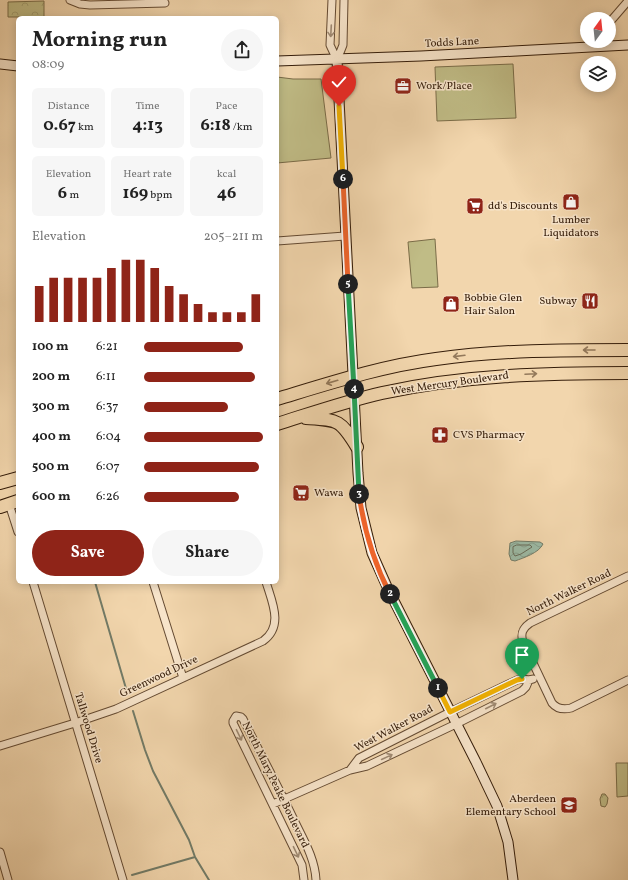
<!DOCTYPE html>
<meta charset="utf-8">
<style>
body{margin:0;font-family:Vollkorn,serif;background:#f6f6f6;color:#222;height:100vh;display:flex;flex-direction:column;font-size:15px;white-space:nowrap}
*{box-sizing:border-box;margin:0}
p{font-size:13px;color:#767676}
.icon{flex:none;width:22px;height:22px;fill:none;stroke:currentColor;stroke-width:2;stroke-linecap:round;stroke-linejoin:round}
.map{position:relative;flex:1;overflow:hidden}
.panel{position:absolute;left:16px;top:16px;width:263px;height:568px;display:flex;flex-direction:column;background:#fff;border-radius:6px;box-shadow:0 2px 10px #0003}
.panel>*{flex:none}
.needle{width:26px;rotate:15deg}
.buttons{position:absolute;left:580px;top:12px;display:grid;gap:8px}
.buttons a{display:grid;place-items:center;width:36px;height:36px;border-radius:50%;background:#fff;box-shadow:0 2px 10px #0003;font-size:20px}
.pin{position:absolute;display:grid;place-items:center;width:34px;height:34px;color:#fff;margin:-41px -17px;border-radius:50% 50% 50% 0;rotate:-45deg;box-shadow:0 0 4px #0007}
.pin .icon{rotate:45deg}
.km{position:absolute;width:20px;height:20px;margin:-10px;border-radius:50%;background:#222;color:#fff;font-size:11px;line-height:20px;text-align:center}
.round{display:grid;place-items:center;flex:none;width:42px;height:42px;border-radius:21px;background:#f6f6f6}
.headline{display:flex;align-items:center;justify-content:space-between;height:68px;padding:0 16px}
h1{font-size:22px;font-weight:700;line-height:30px}
.figures{display:grid;grid-template-columns:repeat(3,1fr);gap:6px;height:68px;padding:4px 16px}
.figures div{display:grid;align-content:center;border-radius:6px;background:#f6f6f6;text-align:center}
.figures b{font-size:17px;font-weight:700}
.figures small{font-size:11px;font-weight:400}
.figures p{font-size:11px}
.chart{height:112px;padding:8px 16px}
.chart p{display:flex;justify-content:space-between}
.chart svg{width:100%;height:72px;margin-top:4px;stroke:#8f2418;stroke-width:6}
.action{display:flex;gap:8px;margin-top:auto;padding:8px 16px}
.action a{flex:1;height:46px;border-radius:24px;background:#8f2418;color:#fff;font-size:16px;font-weight:700;line-height:46px;text-align:center}
.action a+a{background:#f6f6f6;color:#222}
ul{padding:0 16px;list-style:none;font-size:13px}
li{display:grid;grid-template-columns:64px 48px 1fr;align-items:center;height:30px}
li i{height:10px;border-radius:5px;background:#8f2418}
.map>svg:first-child{display:block}
.grass{fill:#c0bc86;stroke:#7a6c48}
.forest{fill:url(#forest-crowns);stroke:#7a6c48}
.water{fill:url(#water-waves);stroke:#727b67}
.lines{fill:none;stroke-linecap:round;stroke-linejoin:round}
.shore{stroke:#686b57;stroke-width:1}
.stream{stroke:#727b67;stroke-width:2}
.street-casing{stroke:#644a32;stroke-width:9}
.secondary-casing{stroke:#341c09;stroke-width:11}
.highway-casing{stroke:#341c09;stroke-width:14}
.street{stroke:#f7e4ca;stroke-width:7}
.secondary{stroke:#f7e4ca;stroke-width:9}
.highway{stroke:#f2d6ad;stroke-width:12}
.oneway{stroke:#9f8a73}
.oneway2{stroke:#93795b}
.split-1-casing{stroke:#fff;stroke-width:8}
.split-2-casing{stroke:#fff;stroke-width:8}
.split-3-casing{stroke:#fff;stroke-width:8}
.split-4-casing{stroke:#fff;stroke-width:8}
.split-5-casing{stroke:#fff;stroke-width:8}
.split-6-casing{stroke:#fff;stroke-width:8}
.split-7-casing{stroke:#fff;stroke-width:8}
.split-1{stroke:#f5b400;stroke-width:5}
.split-2{stroke:#22a559;stroke-width:5}
.split-3{stroke:#f0652b;stroke-width:5}
.split-4{stroke:#22a559;stroke-width:5}
.split-5{stroke:#22a559;stroke-width:5}
.split-6{stroke:#f0652b;stroke-width:5}
.split-7{stroke:#f5b400;stroke-width:5}
.labels{text-anchor:middle;dominant-baseline:central;stroke-width:3;stroke-linejoin:round;paint-order:stroke}
.street-label{font-size:11px;fill:#341c09;stroke:#f7e4ca}
.poi-label{font-size:11px;fill:#341c09;stroke:#f7e4ca;text-anchor:start}
</style>
<div class="map">
<svg width="628" height="880" viewBox="0 0 628 880">
<defs>
<pattern id="forest-crowns" width="20" height="18" patternUnits="userSpaceOnUse"><rect width="20" height="18" fill="#c0bc86"/><path d="M2 6a3 3 0 1 1 6 0M12 15a3 3 0 1 1 6 0" fill="none" stroke="#a6a172"/></pattern>
<pattern id="water-waves" width="16" height="10" patternUnits="userSpaceOnUse"><rect width="16" height="10" fill="#9cbaa5"/><path d="M0 5q4-4 8 0t8 0" fill="none" stroke="#879f8d"/></pattern>
</defs>
<rect width="100%" height="100%" fill="#f2d6ad"/>
<filter id="stains"><feTurbulence type="fractalNoise" baseFrequency=".005" numOctaves="4"/><feColorMatrix values="0 0 0 0 .2 0 0 0 0 .09 0 0 0 0 .02 0 0 0 .5 -.17"/></filter>
<radialGradient id="worn" r=".72"><stop offset=".6" stop-color="#630" stop-opacity="0"/><stop offset="1" stop-color="#630" stop-opacity=".3"/></radialGradient>
<path class="grass" d="M513 64 516 118 437 121 435 67Z
M277 77 293 79H321L331 158 277 163Z
M435 239 438 287 412 288 408 242Z
M616 763H628V796L617 797Z"/>
<path class="forest" d="M44 1V17H8V2Z
M602 794H605L608 798 607 804 605 807 601 806 600 799Z"/>
<path class="water" d="M516 541 540 542 543 544C539 553 523 558 515 561L511 560 509 554 510 543Z"/>
<g class="lines">
<path class="shore" d="M517 545H530L532 547 521 554 515 556 513 553V547Z"/>
<path class="stream" d="M95 582 127 692
M133 711 145 750 153 771 189 840 195 857 209 880
M132 875 195 857"/>
<g class="street-casing">
<path id="street" d="M70 0 80 4 90 5 165 3
M332 0 330 45 337 60
M609 23 628 1
M337 60 343 45 344 0
M277 241 345 236
M9 504 18 532
M628 576 530 623C523 628 520 633 523 642L552 703C557 709 563 710 571 708L628 680
M33 582 123 880
M153 582 183 678
M0 746 75 723 116 709 263 641C284 626 272 602 266 582
M350 770 359 758 450 712 517 680C523 678 528 681 533 679
M273 804 350 770 367 766 456 724 522 691 526 687 529 680
M0 852 8 880
M304 880 302 865 233 723V721L236 716 241 717 243 719C260 753 278 786 294 820 303 839 315 858 316 880"/>
</g>
<g class="secondary-casing">
<path id="secondary" d="M337 60 358 473 361 508 372 553 388 589 476 762 497 806 508 842 513 880
M277 61 421 56 628 45
M0 64 18 66"/>
</g>
<g class="highway-casing">
<path id="highway" d="M277 399C330 383 382 366 436 359 500 350 564 350 628 350
M306 418C338 420 340 419 357 447
M277 424C312 413 347 401 382 393 464 375 545 373 628 373
M0 483 18 478
M0 507 18 501"/>
</g>
<use href="#street" class="street"/>
<use href="#secondary" class="secondary"/>
<use href="#highway" class="highway"/>
</g>
<defs><path id="oneway-shaft" d="M-6 0H5M1.5-3L5.5 0L1.5 3" fill="none" stroke-width="1.6" stroke-linecap="round" stroke-linejoin="round"/></defs>
<g class="oneway">
<use href="#oneway-shaft" transform="translate(331 31) rotate(93)"/>
<use href="#oneway-shaft" transform="translate(491 706) rotate(-27)"/>
<use href="#oneway-shaft" transform="translate(239 735) rotate(64)"/>
<use href="#oneway-shaft" transform="translate(387 757) rotate(-25)"/>
<use href="#oneway-shaft" transform="translate(296 852) rotate(64)"/>
</g>
<g class="oneway2">
<use href="#oneway-shaft" transform="translate(589 350) rotate(-180)"/>
<use href="#oneway-shaft" transform="translate(459 356) rotate(173)"/>
<use href="#oneway-shaft" transform="translate(531 374) rotate(-3)"/>
<use href="#oneway-shaft" transform="translate(332 382) rotate(164)"/>
</g>
<g class="lines">
<g class="split-1-casing">
<path id="split-1" d="M438 688 450 712 517 680 522 679"/>
</g>
<g class="split-2-casing">
<path id="split-2" d="M390 594 438 688"/>
</g>
<g class="split-3-casing">
<path id="split-3" d="M359 494C364 530 374 563 390 594"/>
</g>
<g class="split-4-casing">
<path id="split-4" d="M354 389 359 494"/>
</g>
<g class="split-5-casing">
<path id="split-5" d="M348 284 354 389"/>
</g>
<g class="split-6-casing">
<path id="split-6" d="M343 179 348 284"/>
</g>
<g class="split-7-casing">
<path id="split-7" d="M339 106 343 179"/>
</g>
<use href="#split-1" class="split-1"/>
<use href="#split-2" class="split-2"/>
<use href="#split-3" class="split-3"/>
<use href="#split-4" class="split-4"/>
<use href="#split-5" class="split-5"/>
<use href="#split-6" class="split-6"/>
<use href="#split-7" class="split-7"/>
</g>
<defs>
<g id="office-square" transform="scale(0.9)"><rect x="-9" y="-9" width="18" height="18" rx="4" fill="#8f2418" stroke="#f7e4ca"/><path d="M-6-3h4V-5.5h4V-3h4V5H-6ZM-1-4.5V-3h2v-1.5ZM-6 0V1H6V0Z" fill="#fff"/></g>
<g id="shop-square" transform="scale(0.9)"><rect x="-9" y="-9" width="18" height="18" rx="4" fill="#8f2418" stroke="#f7e4ca"/><path d="M-5-2.5h2.3a2.7 3.5 0 0 1 5.4 0H5L5.5 6h-11ZM-1.5-2.5h3a1.5 2.3 0 0 0-3 0Z" fill="#fff"/></g>
<g id="supermarket-square" transform="scale(0.9)"><rect x="-9" y="-9" width="18" height="18" rx="4" fill="#8f2418" stroke="#f7e4ca"/><path d="M-6-5.5h2.5l.6 2H6L4.5 2H-2.5L-4.4-4H-6ZM-1.5 3.2a1.3 1.3 0 1 0 .1 0ZM3 3.2a1.3 1.3 0 1 0 .1 0Z" fill="#fff"/></g>
<g id="restaurant-square" transform="scale(0.9)"><rect x="-9" y="-9" width="18" height="18" rx="4" fill="#8f2418" stroke="#f7e4ca"/><path d="M-5-6h1v4h1v-4h1v4h1v-4h1v5L-1.5 .5V6h-2V.5L-5-1ZM5-6V6H3V1.5H1.5Q1.5-4 5-6Z" fill="#fff"/></g>
<g id="pharmacy-square" transform="scale(0.9)"><rect x="-9" y="-9" width="18" height="18" rx="4" fill="#8f2418" stroke="#f7e4ca"/><path d="M-2-6h4v4h4v4h-4v4h-4v-4h-4v-4h4Z" fill="#fff"/></g>
<g id="school-square" transform="scale(0.9)"><rect x="-9" y="-9" width="18" height="18" rx="4" fill="#8f2418" stroke="#f7e4ca"/><path d="M0-5L7-2L0 1L-7-2ZM-4 1L0 2.5L4 1V4Q0 6-4 4Z" fill="#fff"/></g>
</defs>
<g fill-rule="evenodd">
<use href="#office-square" x="403" y="86"/>
<use href="#shop-square" x="571" y="202"/>
<use href="#supermarket-square" x="475" y="206"/>
<use href="#restaurant-square" x="590" y="301"/>
<use href="#shop-square" x="451" y="304"/>
<use href="#pharmacy-square" x="440" y="435"/>
<use href="#supermarket-square" x="301" y="493"/>
<use href="#school-square" x="569" y="805"/>
</g>
<g class="labels">
<g class="street-label">
<text transform="translate(452 43) rotate(-3)">Todds Lane</text>
<text transform="translate(450 384) rotate(-8)">West Mercury Boulevard</text>
<text transform="translate(569 593) rotate(-26)">North Walker Road</text>
<text transform="translate(159 677) rotate(-25)">Greenwood Drive</text>
<text transform="translate(88 728) rotate(73)">Tallwood Drive</text>
<text transform="translate(394 729) rotate(-28)">West Walker Road</text>
<text transform="translate(275 785) rotate(64)">North Mary Peake Boulevard</text>
</g>
<g class="poi-label">
<text x="416" y="86">Work/Place</text>
<text x="488" y="206">dd's Discounts</text>
<text x="571" y="220" text-anchor="middle">Lumber<tspan x="571" dy="13">Liquidators</tspan></text>
<text x="464" y="298">Bobbie Glen<tspan x="464" dy="13">Hair Salon</tspan></text>
<text x="577" y="301" text-anchor="end">Subway</text>
<text x="453" y="435">CVS Pharmacy</text>
<text x="314" y="493">Wawa</text>
<text x="556" y="799" text-anchor="end">Aberdeen<tspan x="556" dy="13">Elementary School</tspan></text>
</g>
</g>
<rect width="100%" height="100%" filter="url(#stains)"/>
<rect width="100%" height="100%" fill="url(#worn)"/>
</svg>
<div class="buttons">
<a><svg class="needle" viewBox="-14 -14 28 28"><path d="M0-13l5 13h-10z" fill="#e53935"/><path d="M0 13l5-13h-10z" fill="#767676"/></svg></a>
<a><svg class="icon" aria-label="layers" viewBox="0 0 24 24"><path d="M12 4l9 5-9 5-9-5zM3 14l9 5 9-5"/></svg></a>
</div>
<div class="pin" style="left:522px;top:679px;background:#1e9e55"><svg class="icon" aria-label="arrive" viewBox="0 0 24 24"><path d="M6 21V4h12l-3 4 3 4H6"/></svg></div>
<div class="pin" style="left:339px;top:106px;background:#d93025"><svg class="icon" aria-label="check" viewBox="0 0 24 24"><path d="M5 12l5 5 9-10"/></svg></div>
<b class="km" style="left:438px;top:688px">1</b>
<b class="km" style="left:390px;top:594px">2</b>
<b class="km" style="left:359px;top:494px">3</b>
<b class="km" style="left:354px;top:389px">4</b>
<b class="km" style="left:348px;top:284px">5</b>
<b class="km" style="left:343px;top:179px">6</b>
<section class="panel">
<div class="headline"><div><h1>Morning run</h1><p>08:09</p></div><a class="round"><svg class="icon" aria-label="share" viewBox="0 0 24 24"><path d="M12 15V3M7 8l5-5 5 5M5 13v7h14v-7"/></svg></a></div>
<div class="figures">
<div><p>Distance</p><b>0.67<small> km</small></b></div>
<div><p>Time</p><b>4:13</b></div>
<div><p>Pace</p><b>6:18<small> /km</small></b></div>
</div>
<div class="figures">
<div><p>Elevation</p><b>6<small> m</small></b></div>
<div><p>Heart rate</p><b>169<small> bpm</small></b></div>
<div><p>kcal</p><b>46</b></div>
</div>
<div class="chart"><p><span>Elevation</span>205–211 m</p>
<svg viewBox="0 0 160 44" preserveAspectRatio="none"><path d="M5 44V22M15 44V17M25 44V17M35 44V17M45 44V17M55 44V11M65 44V6M75 44V6M85 44V11M95 44V22M105 44V27M115 44V33M125 44V38M135 44V38M145 44V38M155 44V27"/></svg>
</div>
<ul>
<li><b>100 m</b>6:21<i style="width:83%"></i></li>
<li><b>200 m</b>6:11<i style="width:93%"></i></li>
<li><b>300 m</b>6:37<i style="width:71%"></i></li>
<li><b>400 m</b>6:04<i style="width:100%"></i></li>
<li><b>500 m</b>6:07<i style="width:97%"></i></li>
<li><b>600 m</b>6:26<i style="width:80%"></i></li>
</ul>
<div class="action"><a>Save</a><a>Share</a></div>
</section>
</div>
